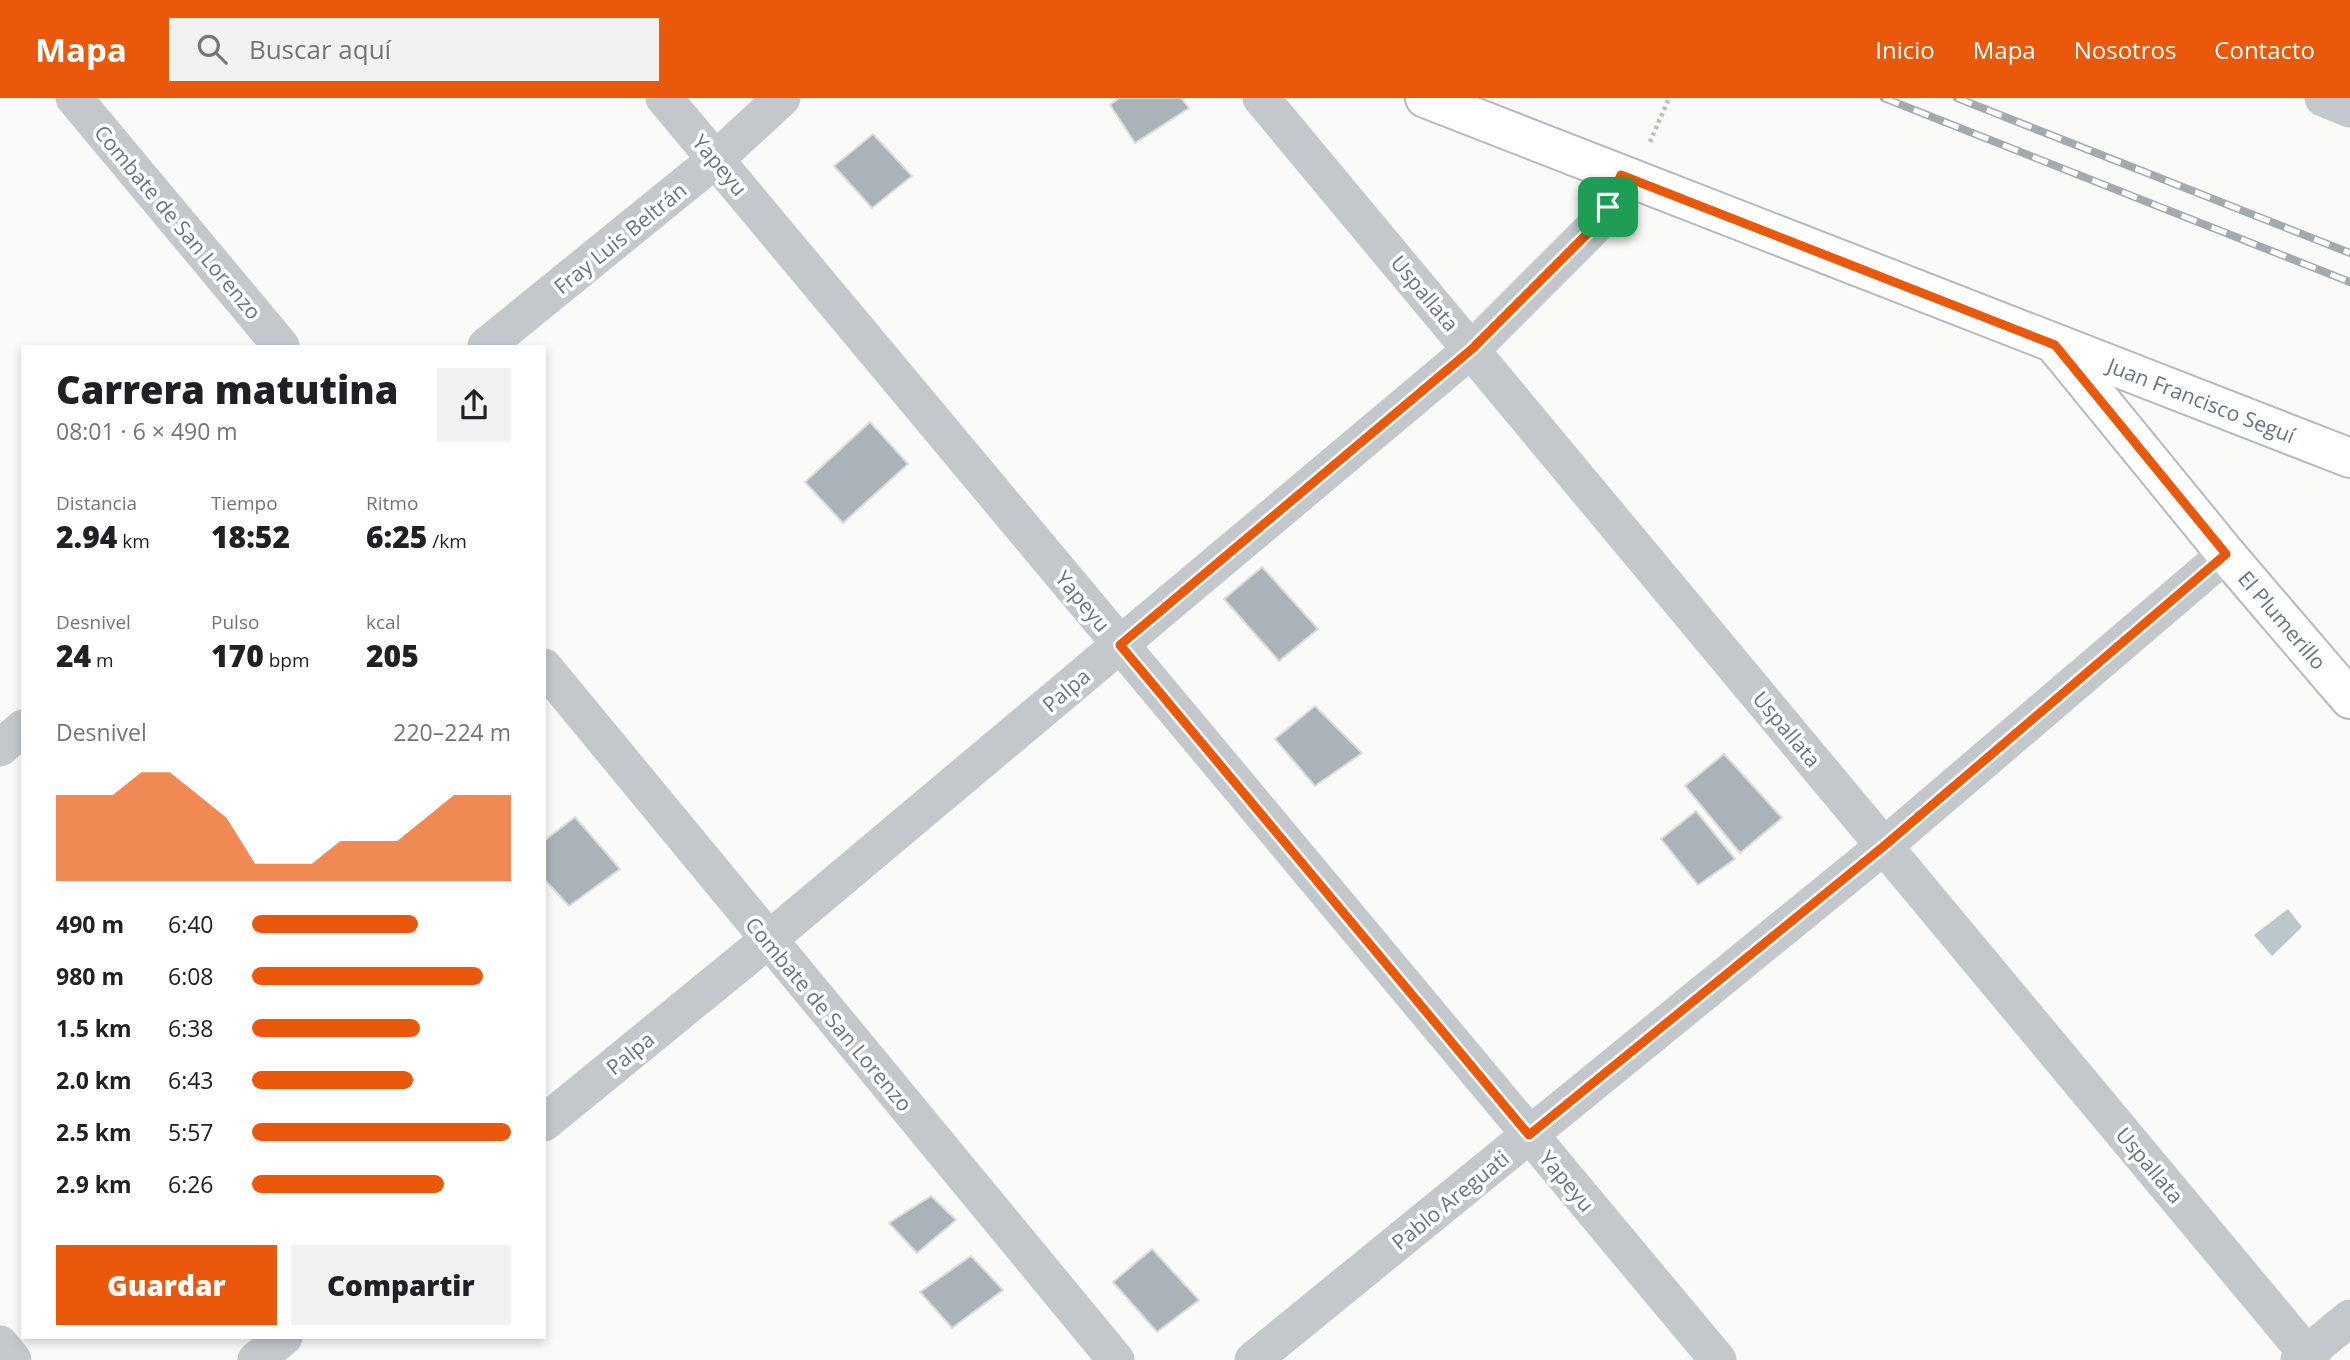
<!DOCTYPE html>
<html lang="es">
<meta charset="utf-8">
<style>
body{margin:0;font-family:"Open Sans",sans-serif;background:#f2f2f2;color:#202124;height:100vh;display:flex;flex-direction:column;font-size:26px;white-space:nowrap}
*{box-sizing:border-box;margin:0}
p{font-size:23px;color:#757577}
.icon{flex:none;width:38px;height:38px;fill:none;stroke:currentColor;stroke-width:2;stroke-linecap:round;stroke-linejoin:round}
.map{position:relative;flex:1;overflow:hidden}
.panel{position:absolute;left:21px;top:247px;width:525px;height:994px;display:flex;flex-direction:column;background:#fff;border-radius:0px;box-shadow:0 4px 10px #0003}
.panel>*{flex:none}
.pin{position:absolute;display:grid;place-items:center;width:60px;height:60px;color:#fff;margin:-30px;border-radius:14px;box-shadow:0 4px 10px #0006}
.round{display:grid;place-items:center;flex:none;width:74px;height:74px;border-radius:0px;background:#f2f2f2}
.head{display:flex;align-items:center;justify-content:space-between;height:119px;padding:0 35px}
h1{font-size:38px;font-weight:800;line-height:52px}
.stats{display:grid;grid-template-columns:repeat(3,1fr);gap:10px;height:119px;padding:7px 35px}
.stats div{display:grid;align-content:center}
.stats b{font-size:30px;font-weight:800}
.stats small{font-size:19px;font-weight:400}
.stats p{font-size:19px}
.chart{height:196px;padding:14px 35px}
.chart p{display:flex;justify-content:space-between}
.chart svg{width:100%;height:126px;margin-top:7px;fill:#ea580c;opacity:.7}
.button{display:flex;gap:14px;margin-top:auto;padding:14px 35px}
.button a{flex:1;height:80px;border-radius:0px;background:#ea580c;color:#fff;font-size:28px;font-weight:800;line-height:80px;text-align:center}
.button a+a{background:#f2f2f2;color:#202124}
ul{padding:0 35px;list-style:none;font-size:23px}
li{display:grid;grid-template-columns:112px 84px 1fr;align-items:center;height:52px}
li i{height:18px;border-radius:9px;background:#ea580c}
header{display:flex;align-items:center;gap:42px;box-sizing:border-box;height:98px;padding:0 35px;background:#ea580c;color:#fff}
header strong{font-size:33px}
nav{display:flex;gap:38px;margin-inline-start:auto;font-size:24px}
.search{width:490px;height:63px;background:#f2f2f2;display:flex;align-items:center;gap:18px;box-sizing:border-box;padding:0 24px;border-radius:0px;color:#757577;font-size:26px}
.map>svg:first-child{display:block}
.water{fill:#bbc7cb}
.building{fill:#aab3b9;stroke:#dcdcda;stroke-width:2}
.lines{fill:none;stroke-linecap:round;stroke-linejoin:round}
.secondary-casing{stroke:#b3babf;stroke-width:42}
.path{stroke:#bbbfc2;stroke-width:4.5;stroke-dasharray:3.5 3.5;stroke-linecap:butt}
.street{stroke:#c3c8cc;stroke-width:37}
.secondary{stroke:#fff;stroke-width:38}
.rail-casing{stroke:#a2aab0;stroke-width:8}
.rail{stroke:#fff;stroke-width:5;stroke-dasharray:16;stroke-linecap:butt}
.route-casing{stroke:#fff;stroke-width:14}
.route{stroke:#ea580c;stroke-width:9}
.labels{text-anchor:middle;dominant-baseline:central;stroke-width:7;stroke-linejoin:round;paint-order:stroke}
.street-label{font-size:21px;fill:#657683;stroke:#fff}
</style>
<header>
<strong>Mapa</strong>
<div class="search"><svg class="icon" aria-label="search" viewBox="0 0 24 24"><circle cx="10" cy="10" r="6"/><path d="M15 15l6 6"/></svg>Buscar aquí</div>
<nav><a>Inicio</a><a>Mapa</a><a>Nosotros</a><a>Contacto</a></nav>
</header>
<div class="map">
<svg width="2350" height="1262" viewBox="0 0 2350 1262">
<rect width="100%" height="100%" fill="#fafaf8"/>
<path class="water" d="M2288 811 2302 829 2272 858 2254 837Z"/>
<path class="building" d="M1119 0H1181L1189 10 1135 45 1110 7Z
M873 36 912 78 872 110 834 68Z
M870 324 908 366 843 425 805 384Z
M1262 469 1318 531 1279 563 1224 501Z
M1315 608 1362 655 1315 688 1275 641Z
M1724 656 1782 720 1740 755 1685 688Z
M1696 713 1735 761 1698 787 1661 741Z
M575 719 620 771 569 808 544 781V743Z
M931 1098 956 1122 917 1155 889 1125Z
M1152 1151 1199 1202 1157 1234 1113 1184Z
M971 1158 1003 1192 952 1230 920 1194Z"/>
<g class="lines">
<g class="secondary-casing">
<g id="secondary">
<path id="s1" d="M1425 0 2350 360"/>
<path id="s2" d="M2057 249 2226 456 2350 601"/>
</g>
</g>
<path class="path" d="M1650 44 1669 0"/>
<path class="street" d="M74 0 281 248
M664 0 1718 1262
M1261 0 2312 1262
M2323 0 2350 11
M486 248 715 62 782 0
M544 569 1116 1262
M0 650 23 630
M544 1025 768 842 1472 251 1593 130 1608 109 1621 77
M0 1246 13 1262
M256 1262 284 1239
M1253 1262 1884 748 2226 456
M2299 1262 2350 1220"/>
<use href="#secondary" class="secondary"/>
<g class="rail-casing">
<path id="rail" d="M1884 0 2350 184
M1957 0 2350 155"/>
</g>
<use href="#rail" class="rail"/>
</g>
<g class="lines">
<g class="route-casing">
<path id="route" d="M1621 77 2055 247 2226 456 1884 748 1529 1037 1120 547 1472 251 1593 130 1608 109Z"/>
</g>
<use href="#route" class="route"/>
</g>
<g class="labels">
<g class="street-label">
<text transform="translate(720 67) rotate(50)">Yapeyu</text>
<text transform="translate(178 124) rotate(50)">Combate de San Lorenzo</text>
<text transform="translate(620 140) rotate(-39)">Fray Luis Beltrán</text>
<text transform="translate(1425 195) rotate(50)">Uspallata</text>
<text stroke="none"><textPath href="#s1" startOffset="833">Juan Francisco Seguí</textPath></text>
<text transform="translate(1083 503) rotate(50)">Yapeyu</text>
<text stroke="none"><textPath href="#s2" startOffset="354">El Plumerillo</textPath></text>
<text transform="translate(1066 592) rotate(-40)">Palpa</text>
<text transform="translate(1787 631) rotate(50)">Uspallata</text>
<text transform="translate(829 916) rotate(50)">Combate de San Lorenzo</text>
<text transform="translate(630 955) rotate(-39)">Palpa</text>
<text transform="translate(2150 1067) rotate(50)">Uspallata</text>
<text transform="translate(1567 1083) rotate(50)">Yapeyu</text>
<text transform="translate(1450 1102) rotate(-39)">Pablo Areguati</text>
</g>
</g>
</svg>
<div class="pin" style="left:1608px;top:109px;background:#1e9e55"><svg class="icon" aria-label="arrive" viewBox="0 0 24 24"><path d="M6 21V4h12l-3 4 3 4H6"/></svg></div>
<section class="panel">
<div class="head"><div><h1>Carrera matutina</h1><p>08:01 · 6 × 490 m</p></div><a class="round"><svg class="icon" aria-label="share" viewBox="0 0 24 24"><path d="M12 15V3M7 8l5-5 5 5M5 13v7h14v-7"/></svg></a></div>
<div class="stats">
<div><p>Distancia</p><b>2.94<small> km</small></b></div>
<div><p>Tiempo</p><b>18:52</b></div>
<div><p>Ritmo</p><b>6:25<small> /km</small></b></div>
</div>
<div class="stats">
<div><p>Desnivel</p><b>24<small> m</small></b></div>
<div><p>Pulso</p><b>170<small> bpm</small></b></div>
<div><p>kcal</p><b>205</b></div>
</div>
<div class="chart"><p><span>Desnivel</span>220–224 m</p>
<svg viewBox="0 0 160 44" preserveAspectRatio="none"><path d="M0 44V14L10 14L20 14L30 6L40 6L50 14L60 22L70 38L80 38L90 38L100 30L110 30L120 30L130 22L140 14L150 14L160 14V44z"/></svg>
</div>
<ul>
<li><b>490 m</b>6:40<i style="width:64%"></i></li>
<li><b>980 m</b>6:08<i style="width:89%"></i></li>
<li><b>1.5 km</b>6:38<i style="width:65%"></i></li>
<li><b>2.0 km</b>6:43<i style="width:62%"></i></li>
<li><b>2.5 km</b>5:57<i style="width:100%"></i></li>
<li><b>2.9 km</b>6:26<i style="width:74%"></i></li>
</ul>
<div class="button"><a>Guardar</a><a>Compartir</a></div>
</section>
</div>
